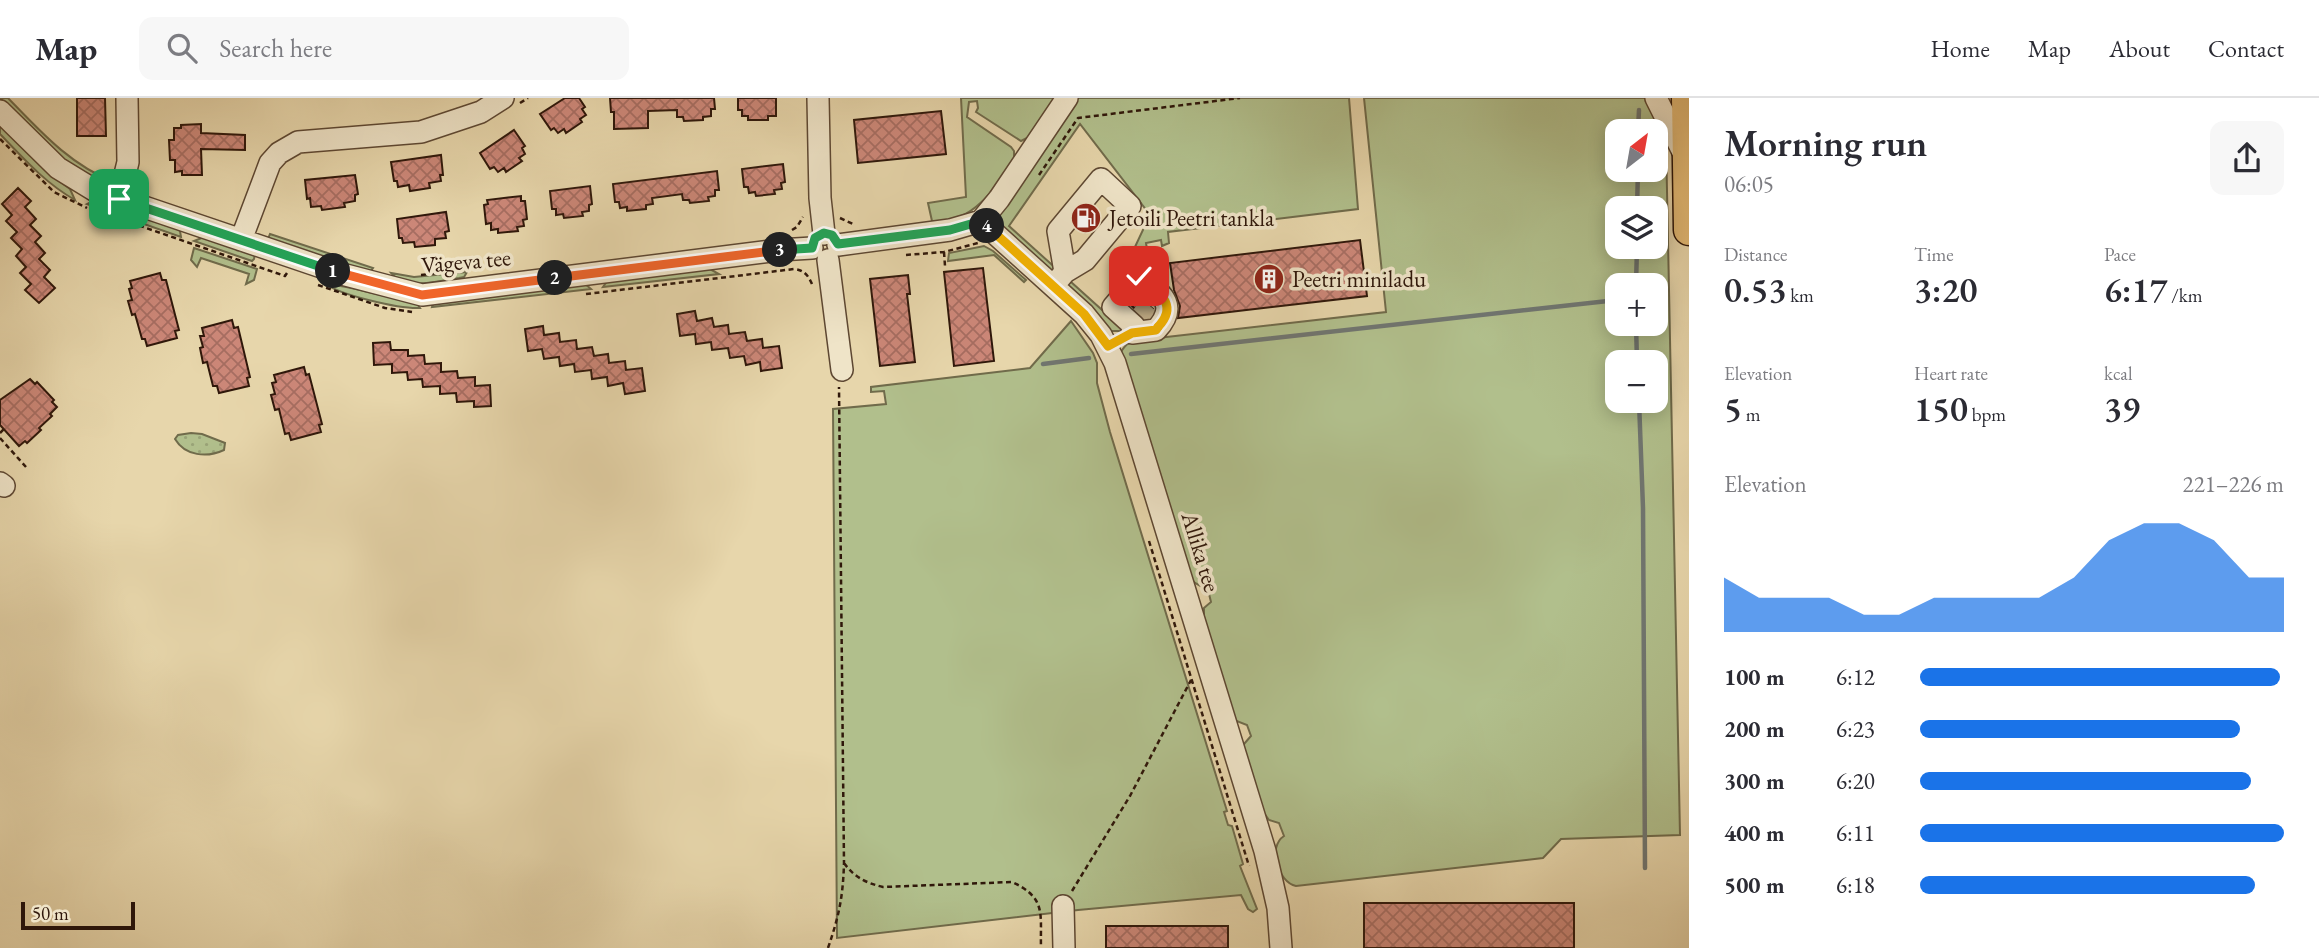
<!DOCTYPE html>
<meta charset="utf-8">
<style>
body{margin:0;font-family:"EB Garamond",serif;background:#f7f7f7;color:#2b2b33;height:100vh;display:flex;flex-direction:column;font-size:26px;white-space:nowrap}
*{box-sizing:border-box;margin:0}
p{font-size:23px;color:#7c7c81}
.icon{flex:none;width:38px;height:38px;fill:none;stroke:currentColor;stroke-width:2;stroke-linecap:round;stroke-linejoin:round}
.map{position:relative;flex:1;overflow:hidden}
.details{display:flex;flex-direction:column;background:#fff;width:630px}
.details>*{flex:none}
.needle{width:46px;rotate:31deg}
.controls{position:absolute;left:1605px;top:21px;display:grid;gap:14px}
.controls a{display:grid;place-items:center;width:63px;height:63px;border-radius:14px;background:#fff;box-shadow:0 4px 18px #0003;font-size:35px}
.scale{position:absolute;left:21px;bottom:18px;width:114px;box-sizing:border-box;padding-left:7px;border:4px solid #2f170a;border-top:0;font-size:19px;line-height:24px;white-space:nowrap;color:#2f170a;-webkit-text-stroke:5px #efe4c8;paint-order:stroke}
.pin{position:absolute;display:grid;place-items:center;width:60px;height:60px;color:#fff;margin:-30px;border-radius:14px;box-shadow:0 4px 10px #0006}
.km{position:absolute;width:35px;height:35px;margin:-18px;border-radius:50%;background:#222;color:#fff;font-size:19px;line-height:35px;text-align:center}
.round{display:grid;place-items:center;flex:none;width:74px;height:74px;border-radius:14px;background:#f7f7f7}
.summary{display:flex;align-items:center;justify-content:space-between;height:119px;padding:0 35px}
h1{font-size:38px;font-weight:600;line-height:52px}
.metrics{display:grid;grid-template-columns:repeat(3,1fr);gap:10px;height:119px;padding:7px 35px}
.metrics div{display:grid;align-content:center}
.metrics b{font-size:35px;font-weight:600}
.metrics small{font-size:19px;font-weight:400}
.metrics p{font-size:19px}
.chart{height:196px;padding:14px 35px}
.chart p{display:flex;justify-content:space-between}
.chart svg{width:100%;height:126px;margin-top:7px;fill:#1a73e8;opacity:.7}
ul{padding:0 35px;list-style:none;font-size:23px}
li{display:grid;grid-template-columns:112px 84px 1fr;align-items:center;height:52px}
li i{height:18px;border-radius:9px;background:#1a73e8}
header{display:flex;align-items:center;gap:42px;box-sizing:border-box;height:98px;padding:0 35px;background:#fff;border-bottom:2px solid #e1e1e2}
header strong{font-size:33px}
nav{display:flex;gap:38px;margin-inline-start:auto;font-size:24px}
.search{width:490px;height:63px;background:#f7f7f7;display:flex;align-items:center;gap:18px;box-sizing:border-box;padding:0 24px;border-radius:14px;color:#7c7c81;font-size:26px}
main{display:flex;flex:1;min-height:0}
.map>svg:first-child{display:block}
.grass{fill:#b1bf8c;stroke:#706b4b;stroke-width:2;fill-rule:evenodd}
.park{fill:url(#park-dots);stroke:#706b4b;stroke-width:2}
.lines{fill:none;stroke-linecap:round;stroke-linejoin:round}
.stream{stroke:#707671;stroke-width:4.5}
.building{fill:url(#building-cross-hatch);stroke:#2f170a;stroke-width:2}
.minor-tunnel{stroke:#c2b08b;stroke-width:21;stroke-dasharray:21 10;stroke-linecap:butt}
.minor-casing{stroke:#5d4732;stroke-width:24}
.highway-casing{stroke:#2f170a;stroke-width:33}
.path{stroke:#2f170a;stroke-width:2.5;stroke-dasharray:5 3.5;stroke-linecap:butt}
.minor{stroke:#efe4c8;stroke-width:21}
.highway{stroke:#e4bb76;stroke-width:30}
.split-1-casing{stroke:#fff;stroke-width:14}
.split-2-casing{stroke:#fff;stroke-width:14}
.split-3-casing{stroke:#fff;stroke-width:14}
.split-4-casing{stroke:#fff;stroke-width:14}
.split-5-casing{stroke:#fff;stroke-width:14}
.split-6-casing{stroke:#fff;stroke-width:14}
.split-1{stroke:#22a559;stroke-width:9}
.split-2{stroke:#f0652b;stroke-width:9}
.split-3{stroke:#f0652b;stroke-width:9}
.split-4{stroke:#22a559;stroke-width:9}
.split-5{stroke:#f5b400;stroke-width:9}
.split-6{stroke:#f5b400;stroke-width:9}
.labels{text-anchor:middle;dominant-baseline:central;stroke-width:7;stroke-linejoin:round;paint-order:stroke}
.poi-label{font-size:23px;fill:#2f170a;stroke:#efe4c8;text-anchor:start}
.street-label{font-size:23px;fill:#2f170a;stroke:#efe4c8}
</style>
<header>
<strong>Map</strong>
<div class="search"><svg class="icon" aria-label="search" viewBox="0 0 24 24"><circle cx="10" cy="10" r="6"/><path d="M15 15l6 6"/></svg>Search here</div>
<nav><a>Home</a><a>Map</a><a>About</a><a>Contact</a></nav>
</header>
<main>
<div class="map">
<svg width="1689" height="850" viewBox="0 0 1689 850">
<defs>
<pattern id="park-dots" width="8" height="8" patternUnits="userSpaceOnUse" patternTransform="scale(1.75)"><rect width="8" height="8" fill="#b1bf8c"/><path d="M2 2h.1M6 6h.1" fill="none" stroke="#99a377" stroke-width="1.8" stroke-linecap="round"/></pattern>
<pattern id="building-cross-hatch" width="8" height="8" patternUnits="userSpaceOnUse" patternTransform="scale(1.75)"><rect width="8" height="8" fill="#cc8778"/><path d="M0 0l8 8M0 8l8-8" fill="none" stroke="#a66d61"/></pattern>
</defs>
<rect width="100%" height="100%" fill="#e7d6ab"/>
<filter id="stains"><feTurbulence type="fractalNoise" baseFrequency=".00286" numOctaves="4"/><feColorMatrix values="0 0 0 0 .2 0 0 0 0 .09 0 0 0 0 .02 0 0 0 .5 -.17"/></filter>
<radialGradient id="worn" r=".72"><stop offset=".6" stop-color="#630" stop-opacity="0"/><stop offset="1" stop-color="#630" stop-opacity=".3"/></radialGradient>
<path class="grass" d="M0 0H8C40 33 70 67 114 84L104 86 57 57Z
M961 0H1055L1029 39 1021 43 976 14 978 10 977 3 969 4 967 19 1011 49 1014 53V60C996 90 972 127 932 123L928 105 966 99Z
M1078 0H1349L1358 111 1168 134 1169 145 1162 148 1161 142 1146 145 1147 151H1134L1150 117 1080 26 1009 128 1122 230 1120 233H1111L1005 135 999 121 1000 113Z
M1364 0H1646L1666 43 1680 737 1561 741 1543 760 1296 788C1278 784 1267 749 1284 738L1279 725 1269 722 1264 715 1244 651V646L1251 638 1247 627 1234 622 1204 519V510L1211 504 1208 492 1195 485 1189 479 1121 254C1126 245 1130 244 1140 242L1386 214ZM1617 33H1656V72H1617ZM1617 110H1656V149H1617ZM1617 187H1656V226H1617ZM1617 264H1656V303H1617Z
M0 26 51 77 70 91 75 102C45 85 23 60 0 36Z
M93 103 176 130 180 133 181 139 87 106Z
M270 136 373 170 370 174H365L268 141Z
M204 139 255 156 254 161 252 163 194 143Z
M984 148 993 153 1026 182 1024 184 994 157 948 163 949 155Z
M194 150 257 171 254 182 246 186 249 176 201 160 197 169 191 162Z
M708 170 719 176 603 189 608 182Z
M467 174 464 179 459 180C439 183 405 193 391 175L414 179Z
M584 185 591 191 432 209 433 206Z
M326 186C357 189 385 200 416 204L420 210C399 211 340 197 326 186Z
M1071 223 1093 255 1097 265V285L1110 334 1227 713 1224 714 1228 727 1232 728 1243 766 1240 768 1257 811 1253 814 1248 811 1241 797 1078 812 837 840 833 311 886 306 884 293 871 294V289L1030 270Z"/>
<path class="park" d="M191 335 202 336 225 345 224 352C207 360 185 358 175 341L178 337Z"/>
<g class="lines">
<path class="stream" d="M1638 33 1639 12
M1637 110 1638 72
M1636 187 1637 149
M1636 226 1637 264
M1131 256 1617 202
M1043 266 1089 260
M1639 303 1643 410 1645 770"/>
</g>
<path class="building" d="M77 0H105L106 38H77Z
M565 0H579L585 9 582 11 586 17 580 21 582 24 566 35 564 31 558 35 554 30 551 32 540 16Z
M610 0H714L715 11H711V18L703 19V22L684 23 683 19H677V12L648 13V30L614 31V14H611Z
M738 0H776V18H768V22H748V18H742V12H738Z
M941 13 946 56 858 65 854 22Z
M201 26V35L245 37V52L201 51 202 77H182V73L175 74V62H170L169 42H174V30H181V27Z
M514 32 525 48 522 50 525 56 519 60 522 63 506 74 504 70 498 74 494 69 490 71 480 55Z
M441 57 443 77H440L441 83 429 85 430 90 410 93 409 87 398 89 397 83H394L391 64Z
M783 66 785 84 781 85 782 91 774 92 775 96 756 98 755 94 749 95 748 89H744L742 71Z
M717 73 719 92H715V98L708 99 709 103 690 105 689 102H683L682 96 652 100 653 106 646 107V111L627 113V109L620 110 619 104H615L613 86Z
M355 77 358 96 355 97V103L344 105 345 109 322 112 321 108 311 109 310 100 307 101 305 82Z
M590 88 592 106 589 107V113L582 114 583 118 564 120 563 116 556 117V111H552L550 93Z
M18 90 31 103 25 109 36 121 30 127 41 138 35 144 45 155 39 161 50 172 44 179 55 190 39 205 25 192 31 186 20 175 26 169 16 158 22 151 11 140 17 134 6 123 12 117 2 106Z
M521 98V103H525L527 121 523 122 524 128 517 129 518 133 498 135V131L491 132V125L486 126 484 107 488 106 487 102Z
M1092 112 1099 119 1085 134 1079 128Z
M446 114 449 133 445 134 446 140 435 141V147L415 149 414 144 403 145 402 140H399L397 121Z
M1360 142 1367 198 1178 220 1180 208 1174 192 1170 165Z
M983 170 994 263 954 268 944 174Z
M160 175 162 182H166L179 232 175 233 177 240 147 248 145 241H142L135 216 132 217 128 203 132 202 129 191 132 190 130 183Z
M908 177 910 196H907L915 264 880 268 870 181Z
M1139 199 1153 211 1149 220H1144L1131 207 1132 203Z
M695 213 697 223 712 220 714 229 728 227 729 236 745 234 747 243 762 241 763 250 779 248 782 270 761 273 760 264 746 267 744 258 730 260 728 250 712 252 711 244 696 246 695 236 680 238 677 216Z
M232 222 234 230 238 229 250 279 247 280 249 288 219 295 217 288H213L207 264 203 265 200 250 203 249 200 238H204L202 230Z
M543 228 544 237 559 235 560 244 576 242 577 251 592 249 594 258 608 256 609 265 625 263 626 272 642 270 645 293 625 296 623 285 608 288 607 279 592 281 591 272 575 274 574 266 560 268 559 259 544 261 542 251 528 253 525 231Z
M390 244 391 252H408V258L424 257 425 266 441 265V274L457 273 458 280 475 279V288L490 287 491 308 474 309V303L457 304 456 295 440 296V288L423 289 422 281 408 282 407 274 392 275V266L374 267 373 245Z
M304 269 306 277 309 276 322 326 319 327 321 334 291 342 289 335 285 336 279 311 275 312 271 297 275 296 272 285 276 284 274 277Z
M30 281 35 286 37 284 54 302 52 304 57 309 50 316 52 318 39 330 41 332 27 345 25 343 19 348 0 327V302Z
M1364 805H1574V850H1364Z
M1106 828H1228V850H1106Z"/>
<g class="lines">
<path class="minor-tunnel" d="M1140 220 1150 208"/>
<g class="minor-casing">
<path id="minor" d="M818 0 820 100 824 136
M1656 0 1685 58
M0 13 58 70 94 92 342 176 422 197 779 152 812 150
M119 101 128 64 127 0
M981 123 1084 216 1101 237 1115 265 1265 753 1278 810 1281 850
M241 142 270 65 279 55 298 44 421 34 481 14 503 0
M838 147 950 132 981 123 999 101 1067 0
M828 162 842 272
M1053 188 1065 174 1085 162 1130 108 1101 81 1058 133 1065 174
M1119 202 1113 209 1134 228 1132 235 1156 232C1180 206 1160 195 1139 178L1129 190
M0 385 4 388
M1063 808 1064 850"/>
</g>
<g class="highway-casing">
<path id="highway" d="M1687 0 1689 132"/>
</g>
<path class="path" d="M520 5 528 0
M0 41 54 94 87 110
M1039 77 1078 20 1240 0
M840 120 853 126
M123 122 285 178 287 175
M792 132 797 129 803 119
M944 154 945 168
M906 157 944 154 978 145
M421 177 477 170
M318 187 385 210 412 214
M586 196 794 171C804 172 808 177 812 186
M0 335 4 331
M0 340 26 369
M1149 443 1249 768
M844 765C854 779 866 785 883 789L1012 784C1047 800 1040 816 1041 850
M1072 793 1130 698 1191 582
M828 850C839 818 843 799 844 765L839 289"/>
<use href="#minor" class="minor"/>
<use href="#highway" class="highway"/>
</g>
<g class="lines">
<g class="split-1-casing">
<path id="split-1" d="M119 101 333 173"/>
</g>
<g class="split-2-casing">
<path id="split-2" d="M333 173 422 197 555 180"/>
</g>
<g class="split-3-casing">
<path id="split-3" d="M555 180 780 152"/>
</g>
<g class="split-4-casing">
<path id="split-4" d="M780 152 812 150 815 140 824 135 832 137 838 146 950 132 981 123 987 128"/>
</g>
<g class="split-5-casing">
<path id="split-5" d="M987 128 1084 216 1108 248 1132 235 1156 232 1158 229"/>
</g>
<g class="split-6-casing">
<path id="split-6" d="M1139 178C1157 193 1180 206 1158 229"/>
</g>
<use href="#split-1" class="split-1"/>
<use href="#split-2" class="split-2"/>
<use href="#split-3" class="split-3"/>
<use href="#split-4" class="split-4"/>
<use href="#split-5" class="split-5"/>
<use href="#split-6" class="split-6"/>
</g>
<defs>
<g id="fuel-disc" transform="scale(1.575)"><circle r="9.5" fill="#8f2418" stroke="#efe4c8"/><path d="M-5.5-6h7V0h2V4h1.3V-2.5L3-4.5l.8-.8L6-3V5H2.5V1h-1V6h-7ZM-4.2-4.7v3.2H.2V-4.7Z" fill="#fff"/></g>
<g id="building-disc" transform="scale(1.575)"><circle r="9.5" fill="#8f2418" stroke="#efe4c8"/><path d="M-4-6H4V6H1V3H-1V6H-4ZM-2.5-4.3h1.7v1.8h-1.7ZM.8-4.3h1.7v1.8H.8ZM-2.5-1h1.7V.8h-1.7ZM.8-1h1.7V.8H.8Z" fill="#fff"/></g>
</defs>
<g fill-rule="evenodd">
<use href="#fuel-disc" x="1086" y="120"/>
<use href="#building-disc" x="1269" y="181"/>
</g>
<g class="labels">
<g class="poi-label">
<text x="1109" y="120">Jetoili Peetri tankla</text>
<text x="1292" y="181">Peetri miniladu</text>
</g>
<g class="street-label">
<text transform="translate(466 163) rotate(-5)">Vägeva tee</text>
<text transform="translate(1201 454) rotate(73)">Allika tee</text>
</g>
</g>
<rect width="100%" height="100%" filter="url(#stains)"/>
<rect width="100%" height="100%" fill="url(#worn)"/>
</svg>
<div class="controls">
<a><svg class="needle" viewBox="-14 -14 28 28"><path d="M0-13l5 13h-10z" fill="#e53935"/><path d="M0 13l5-13h-10z" fill="#7c7c81"/></svg></a>
<a><svg class="icon" aria-label="layers" viewBox="0 0 24 24"><path d="M12 4l9 5-9 5-9-5zM3 14l9 5 9-5"/></svg></a>
<a>+</a>
<a>−</a>
</div>
<div class="scale">50 m</div>
<div class="pin" style="left:119px;top:101px;background:#1e9e55"><svg class="icon" aria-label="arrive" viewBox="0 0 24 24"><path d="M6 21V4h12l-3 4 3 4H6"/></svg></div>
<div class="pin" style="left:1139px;top:178px;background:#d93025"><svg class="icon" aria-label="check" viewBox="0 0 24 24"><path d="M5 12l5 5 9-10"/></svg></div>
<b class="km" style="left:333px;top:173px">1</b>
<b class="km" style="left:555px;top:180px">2</b>
<b class="km" style="left:780px;top:152px">3</b>
<b class="km" style="left:987px;top:128px">4</b>
</div>
<section class="details">
<div class="summary"><div><h1>Morning run</h1><p>06:05</p></div><a class="round"><svg class="icon" aria-label="share" viewBox="0 0 24 24"><path d="M12 15V3M7 8l5-5 5 5M5 13v7h14v-7"/></svg></a></div>
<div class="metrics">
<div><p>Distance</p><b>0.53<small> km</small></b></div>
<div><p>Time</p><b>3:20</b></div>
<div><p>Pace</p><b>6:17<small> /km</small></b></div>
</div>
<div class="metrics">
<div><p>Elevation</p><b>5<small> m</small></b></div>
<div><p>Heart rate</p><b>150<small> bpm</small></b></div>
<div><p>kcal</p><b>39</b></div>
</div>
<div class="chart"><p><span>Elevation</span>221–226 m</p>
<svg viewBox="0 0 160 44" preserveAspectRatio="none"><path d="M0 44V25L10 32L20 32L30 32L40 38L50 38L60 32L70 32L80 32L90 32L100 25L110 12L120 6L130 6L140 12L150 25L160 25V44z"/></svg>
</div>
<ul>
<li><b>100 m</b>6:12<i style="width:99%"></i></li>
<li><b>200 m</b>6:23<i style="width:88%"></i></li>
<li><b>300 m</b>6:20<i style="width:91%"></i></li>
<li><b>400 m</b>6:11<i style="width:100%"></i></li>
<li><b>500 m</b>6:18<i style="width:92%"></i></li>
</ul>
</section>
</main>
